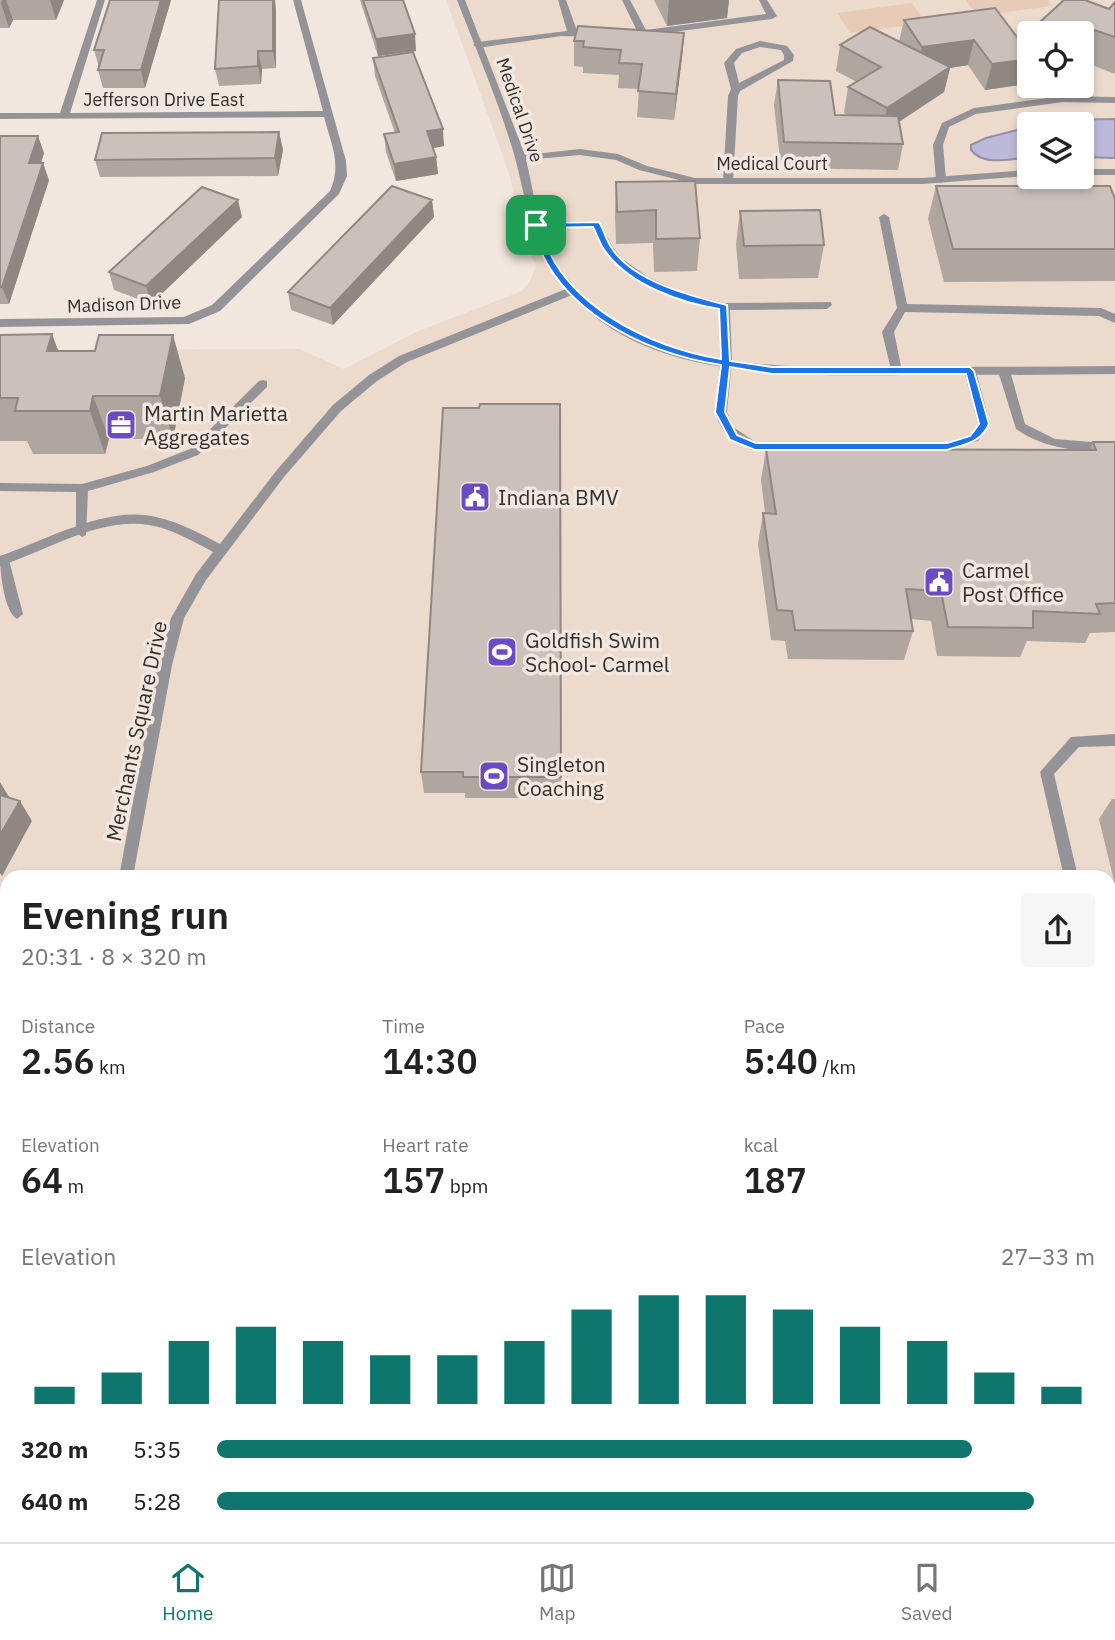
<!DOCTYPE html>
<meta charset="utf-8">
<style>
body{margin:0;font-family:"IBM Plex Sans",sans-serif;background:#f6f6f6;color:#222;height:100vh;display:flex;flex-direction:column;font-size:26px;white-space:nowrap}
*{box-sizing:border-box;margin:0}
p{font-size:23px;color:#767676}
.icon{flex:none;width:38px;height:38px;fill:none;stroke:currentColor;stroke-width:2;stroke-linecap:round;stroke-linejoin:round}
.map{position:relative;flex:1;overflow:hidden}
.sheet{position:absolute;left:0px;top:870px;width:1116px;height:674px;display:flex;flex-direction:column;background:#fff;border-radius:21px 21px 0 0;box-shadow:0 4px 10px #0003}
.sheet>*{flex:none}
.buttons{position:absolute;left:1017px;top:21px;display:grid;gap:14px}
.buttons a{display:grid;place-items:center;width:77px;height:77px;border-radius:7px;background:#fff;box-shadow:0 4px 10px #0003;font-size:35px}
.pin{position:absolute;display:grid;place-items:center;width:60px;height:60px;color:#fff;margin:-30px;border-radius:14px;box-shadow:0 4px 10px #0006}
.round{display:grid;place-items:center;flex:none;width:74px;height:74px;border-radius:7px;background:#f6f6f6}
.summary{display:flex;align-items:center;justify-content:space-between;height:119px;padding:0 21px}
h1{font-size:38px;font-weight:600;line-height:52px}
.metrics{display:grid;grid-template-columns:repeat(3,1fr);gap:10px;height:119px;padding:7px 21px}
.metrics div{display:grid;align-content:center}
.metrics b{font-size:35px;font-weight:600}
.metrics small{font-size:19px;font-weight:400}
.metrics p{font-size:19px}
.chart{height:196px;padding:14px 21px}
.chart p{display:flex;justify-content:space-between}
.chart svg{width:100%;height:126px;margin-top:7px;stroke:#0f766e;stroke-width:6}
ul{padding:0 21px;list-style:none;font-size:23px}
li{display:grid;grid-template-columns:112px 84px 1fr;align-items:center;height:52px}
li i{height:18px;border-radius:9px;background:#0f766e}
.menu{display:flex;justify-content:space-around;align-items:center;height:98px;border-top:2px solid #e0e0e0;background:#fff;font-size:19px;color:#767676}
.menu a{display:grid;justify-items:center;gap:4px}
.menu .active{color:#0f766e}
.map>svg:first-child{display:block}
.built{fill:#ecdacd;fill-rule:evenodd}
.green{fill:#e7cbb7}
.water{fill:#bdb9db;stroke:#9490a6;stroke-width:2}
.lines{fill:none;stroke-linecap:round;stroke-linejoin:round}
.lane{fill:#949398;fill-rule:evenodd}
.street{fill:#949398;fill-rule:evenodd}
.secondary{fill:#6b6a71;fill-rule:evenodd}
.wall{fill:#afa6a0}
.shaded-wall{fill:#8f8782}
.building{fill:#ccc1ba;stroke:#8f8782;stroke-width:2}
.route{fill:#1a73e8;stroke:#fff;stroke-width:2;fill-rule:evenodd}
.labels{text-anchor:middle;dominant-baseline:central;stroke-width:7;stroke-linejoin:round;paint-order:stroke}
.far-street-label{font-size:18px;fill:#332f2c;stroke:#f2e7df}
.poi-label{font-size:21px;fill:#332f2c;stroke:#f2e7df;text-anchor:start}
.street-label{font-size:21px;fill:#332f2c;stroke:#f2e7df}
</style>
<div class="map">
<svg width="1115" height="1542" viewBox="0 0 1115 1542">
<rect width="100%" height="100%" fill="#f2e7df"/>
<path class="built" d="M446 0H1115V1063L1110 1062V877H7V902L0 903V350L299 349 344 369 416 332 522 291 530 281 536 266 524 241 510 177 495 134ZM1029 33H1082V86H1029ZM1029 124H1082V177H1029Z
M0 959H7V1536H1110V1143L1115 1144V1542H0Z"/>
<path class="green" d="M966 0H1048L1052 6 977 16Z
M912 3 926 23 850 33 837 13Z"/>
<path class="water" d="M1115 119V158L1082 157V124H1040L1060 120Z
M1029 127V158C1009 158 985 167 971 150V145L986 138Z"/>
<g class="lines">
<path class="lane" d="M558 0H566L577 31 598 33V37L561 36 478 48 473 45 478 42 567 31Z
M622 0H630L646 30 766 14 759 0H767L777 16 772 19 643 36 638 33Z
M760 41 787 46 794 55 793 61 740 91 738 96 733 181 728 184 723 181 728 96 731 89 724 63 736 49ZM760 47 781 50 784 55V60L739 83 734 63 742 53Z
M1063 96 1115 97V103L1063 102 976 114 949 127 943 145 946 180 941 183 936 180 933 145 942 123 974 108Z
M884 214 889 217 907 304 1101 308 1115 314V323L1099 316 905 312 894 332 902 371 896 375 892 374 882 332 897 308 879 217Z
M596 221 600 222 612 246 621 258 648 277 681 292 724 303 831 302 832 305 827 309 730 310 732 361 727 412 733 427 757 443 947 442 970 435 978 424 964 371 970 367 976 371 990 424 978 441 947 450H751L725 433 718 421 716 412 720 361 719 310C666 299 615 280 592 227L536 228 531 225 536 222Z
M1004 367 1010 371 1025 424 1055 439 1115 444V452C1079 451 1046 450 1016 429L998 371Z
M263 380 267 381V387L198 455 154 472 88 491 86 535 82 537 76 532V492L0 491V483L82 484 147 466 190 449 259 381Z
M3 555 9 560 23 614 17 619C4 612 0 571 0 556Z
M1115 734V746L1079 747 1054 774 1078 877H1064L1040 772 1071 737Z
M1110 1037 1115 1038V1076L1110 1073Z"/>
<path class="street" d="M97 0H105L70 113 323 111 293 0H301L346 161 347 176 339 194 220 311 189 324 0 327V319L184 317 212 305 330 191C342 164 331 144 324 117L0 119V113H60Z
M457 0H465L525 155 580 149 618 154 647 166 695 178H922L1029 170V176L922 184H695L639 170 616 160 580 155 526 160C535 195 538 236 559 267 637 378 793 367 913 367 980 367 1048 367 1115 366V374C1049 375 984 375 918 375 809 375 651 385 572 295L407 362 377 381 341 411 284 477 206 580 184 618 172 665 133 877H119L158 665 171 618 196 574 213 552C193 541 172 529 149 525 99 517 46 551 0 566V556C43 541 99 510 144 515 171 518 196 531 220 544L276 471 333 405 369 375 399 356 566 289C526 242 528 196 510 141 495 93 475 47 457 0Z
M1082 169H1115V175H1082Z
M7 1028V1070L0 1076V1033Z"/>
<path class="secondary" d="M0 930H7V944H0Z
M1110 1117 1115 1118V1134L1110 1133Z"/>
</g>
<path class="wall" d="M0 0H64L56 20H13L9 28H0Z
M110 0H171L145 88H103L98 70 99 67 94 50Z
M360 0H403L416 51 378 56Z
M654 0H729L727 18 667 26Z
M1115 2V74L1082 61V33H1029V72L1026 84 985 90 968 65 950 68 944 92 899 122 903 144 898 170 781 168 774 105 778 80 835 115H848L844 113 848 87 857 82 836 71 840 45 899 42 904 20 1025 48 1030 31 1109 9Z
M276 10V68L262 69 261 84 219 86 215 69Z
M684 33 682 58 674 120 637 117 639 89 618 88 619 75 583 73V67L574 66V41Z
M373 58 444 146 433 148 436 157 438 174 396 181 386 152 384 134 395 133 375 76Z
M279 132 283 150 278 176 100 177 95 160Z
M0 136 44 153 41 163 49 180 9 304H0Z
M616 182 700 238 697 271 654 272 653 243 616 244 615 215Z
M936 186 1115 199V281L944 282 928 219Z
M432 200 434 217 333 325 291 310 288 292Z
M740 211 824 245 818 278 739 279 736 244Z
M242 217 151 304 114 290 109 272Z
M0 335 58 351 185 378 173 439H109L105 454H33L27 441H0Z
M560 404 561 798H465V793H424L421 772 479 408Z
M1093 442H1115V632L1090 633 1085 643 1027 641 1020 657 937 656 931 621 911 619 913 631 904 660 788 659 785 641 771 640 758 544 763 513H765L761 480 766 449 1090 450Z
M1112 799H1115V885L1099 819Z"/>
<path class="shaded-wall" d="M2 0H6L13 20 9 28 1 3Z
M50 0H64L56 20Z
M161 0H171L145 88 141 70Z
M273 0H275L276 10V68L273 51Z
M669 0H729L727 18 667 26Z
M1091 29 1082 58V38Z
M684 33 682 58 674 120 676 94Z
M415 34 416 51 378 56 376 39Z
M974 40 968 65 950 68 944 92 882 133 887 108 916 73 922 47Z
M258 51 262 69 261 84 258 66Z
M1029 59V72L1026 84 985 90 992 64Z
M443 129 444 146 428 149 427 131Z
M279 132 283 150 278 176 275 158Z
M38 136 44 153 35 180 29 163Z
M436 157 438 174 396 181 394 164Z
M43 163 49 180 9 304 2 287Z
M238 200 242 217 151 304 146 286Z
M432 200 434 217 333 325 330 308Z
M52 334 68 377 47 351Z
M173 335 185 378 173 439 160 396Z
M93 396 109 439 105 454 90 411Z
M0 782 9 797 0 810Z
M20 801 32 821 2 876 0 873V835Z"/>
<path class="building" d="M110 0H161L141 70H98L104 50H94Z
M219 0H273V51H258V66L215 69Z
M363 0H403L415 34 376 39Z
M1064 0H1085L1109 9 1115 2V37L1091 29 1082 38V33H1035L1030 31Z
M995 8 1029 53V59L992 64 974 40 922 47 904 20Z
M578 26 684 33 676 94 638 91 642 64 619 63 621 50 583 47 584 41H574Z
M870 27 950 67 887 108 848 87 881 67 840 45Z
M413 52 443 129 427 131 436 157 394 164 384 134 399 132 373 58Z
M778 80 830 81 835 115 898 116 903 144 784 142Z
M279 132 275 158 95 160 102 133Z
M0 136H38L29 163H43L2 287H0Z
M695 181 700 238 656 239V210L617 212 616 182Z
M392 186 432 200 330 308 288 292Z
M936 186H1110L1115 199V249H953Z
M202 187 238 200 146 286 109 272Z
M820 210 824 245 744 246 740 211Z
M52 334 47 351H95L99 335H173L160 396H93L90 411H15L18 398H0V335Z
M480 404H560L561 777H463V772H421L443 408H479Z
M1093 442H1115V603L1096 604 1100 614 1033 611V628L948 627 941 591 906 589 913 631 795 630 792 611 777 610 763 513 776 514 766 449 1096 450Z
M0 795 20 801 0 835Z
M7 1169V1536H380L379 1542H0V1203Z
M1110 1170H1115V1542H491V1536H1110Z"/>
<path class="route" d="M599 222C604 230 606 239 611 247 632 281 691 296 727 305L730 361 772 367H970L974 371 989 424C981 443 965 444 947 450H755L730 440 715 412 721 365C644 353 551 309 532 225L536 223ZM593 227C597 235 600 245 605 251 629 285 681 303 719 309L721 359C651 348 559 304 541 228ZM730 367 772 374H966L979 424 970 436 947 443H756L737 435 725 412Z"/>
<defs>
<g id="office-square" transform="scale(1.575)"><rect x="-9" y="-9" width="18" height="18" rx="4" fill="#6a4bc4" stroke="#f2e7df"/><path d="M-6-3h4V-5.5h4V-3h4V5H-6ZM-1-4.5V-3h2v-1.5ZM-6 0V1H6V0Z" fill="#fff"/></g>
<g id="civic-square" transform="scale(1.575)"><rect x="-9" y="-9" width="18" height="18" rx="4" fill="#6a4bc4" stroke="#f2e7df"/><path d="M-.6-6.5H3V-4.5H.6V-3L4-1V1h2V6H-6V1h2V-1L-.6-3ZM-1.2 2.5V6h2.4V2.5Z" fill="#fff"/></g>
<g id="stadium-square" transform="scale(1.575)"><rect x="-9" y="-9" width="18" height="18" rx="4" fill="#6a4bc4" stroke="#f2e7df"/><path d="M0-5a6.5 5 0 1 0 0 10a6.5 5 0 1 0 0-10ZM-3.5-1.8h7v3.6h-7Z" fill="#fff"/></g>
</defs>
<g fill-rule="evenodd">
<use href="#office-square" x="121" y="425"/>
<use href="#civic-square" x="475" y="497"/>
<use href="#civic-square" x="939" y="582"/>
<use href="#stadium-square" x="502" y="652"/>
<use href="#stadium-square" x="494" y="776"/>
</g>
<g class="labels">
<g class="far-street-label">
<text x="164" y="99">Jefferson Drive East</text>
<text transform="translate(520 110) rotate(71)">Medical Drive</text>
<text x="772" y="163">Medical Court</text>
<text transform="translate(124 304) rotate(-2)">Madison Drive</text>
</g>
<g class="poi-label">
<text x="144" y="413">Martin Marietta<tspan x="144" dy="24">Aggregates</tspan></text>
<text x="498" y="497">Indiana BMV</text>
<text x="962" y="570">Carmel<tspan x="962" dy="24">Post Office</tspan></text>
<text x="525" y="640">Goldfish Swim<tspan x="525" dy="24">School- Carmel</tspan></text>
<text x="517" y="764">Singleton<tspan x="517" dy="24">Coaching</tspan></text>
</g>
<g class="street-label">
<text transform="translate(136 731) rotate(-78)">Merchants Square Drive</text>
</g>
</g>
</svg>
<div class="buttons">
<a><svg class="icon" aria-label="locate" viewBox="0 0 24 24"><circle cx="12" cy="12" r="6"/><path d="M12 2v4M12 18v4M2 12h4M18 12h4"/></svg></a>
<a><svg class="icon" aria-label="layers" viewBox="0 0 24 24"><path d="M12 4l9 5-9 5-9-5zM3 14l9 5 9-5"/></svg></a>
</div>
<div class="pin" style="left:536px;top:225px;background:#1e9e55"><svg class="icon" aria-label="arrive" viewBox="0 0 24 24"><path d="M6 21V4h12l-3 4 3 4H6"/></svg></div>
<section class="sheet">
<div class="summary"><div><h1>Evening run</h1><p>20:31 · 8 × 320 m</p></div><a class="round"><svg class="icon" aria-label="share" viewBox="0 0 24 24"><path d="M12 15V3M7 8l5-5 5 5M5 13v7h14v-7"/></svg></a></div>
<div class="metrics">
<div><p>Distance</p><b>2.56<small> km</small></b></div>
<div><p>Time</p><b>14:30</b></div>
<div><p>Pace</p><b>5:40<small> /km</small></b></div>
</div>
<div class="metrics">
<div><p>Elevation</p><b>64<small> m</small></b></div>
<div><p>Heart rate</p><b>157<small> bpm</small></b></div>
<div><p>kcal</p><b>187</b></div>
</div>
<div class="chart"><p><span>Elevation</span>27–33 m</p>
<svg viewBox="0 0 160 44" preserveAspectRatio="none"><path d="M5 44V38M15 44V33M25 44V22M35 44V17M45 44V22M55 44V27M65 44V27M75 44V22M85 44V11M95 44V6M105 44V6M115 44V11M125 44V17M135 44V22M145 44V33M155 44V38"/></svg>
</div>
<ul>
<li><b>320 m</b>5:35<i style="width:86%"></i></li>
<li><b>640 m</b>5:28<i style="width:93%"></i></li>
</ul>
</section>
</div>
<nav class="menu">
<a class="active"><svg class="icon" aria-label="home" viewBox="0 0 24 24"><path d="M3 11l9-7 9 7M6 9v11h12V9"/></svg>Home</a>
<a><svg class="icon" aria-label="map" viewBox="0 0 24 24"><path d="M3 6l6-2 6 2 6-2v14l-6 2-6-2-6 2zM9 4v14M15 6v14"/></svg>Map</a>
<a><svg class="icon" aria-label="saved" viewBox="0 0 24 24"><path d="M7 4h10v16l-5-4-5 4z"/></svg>Saved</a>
</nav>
